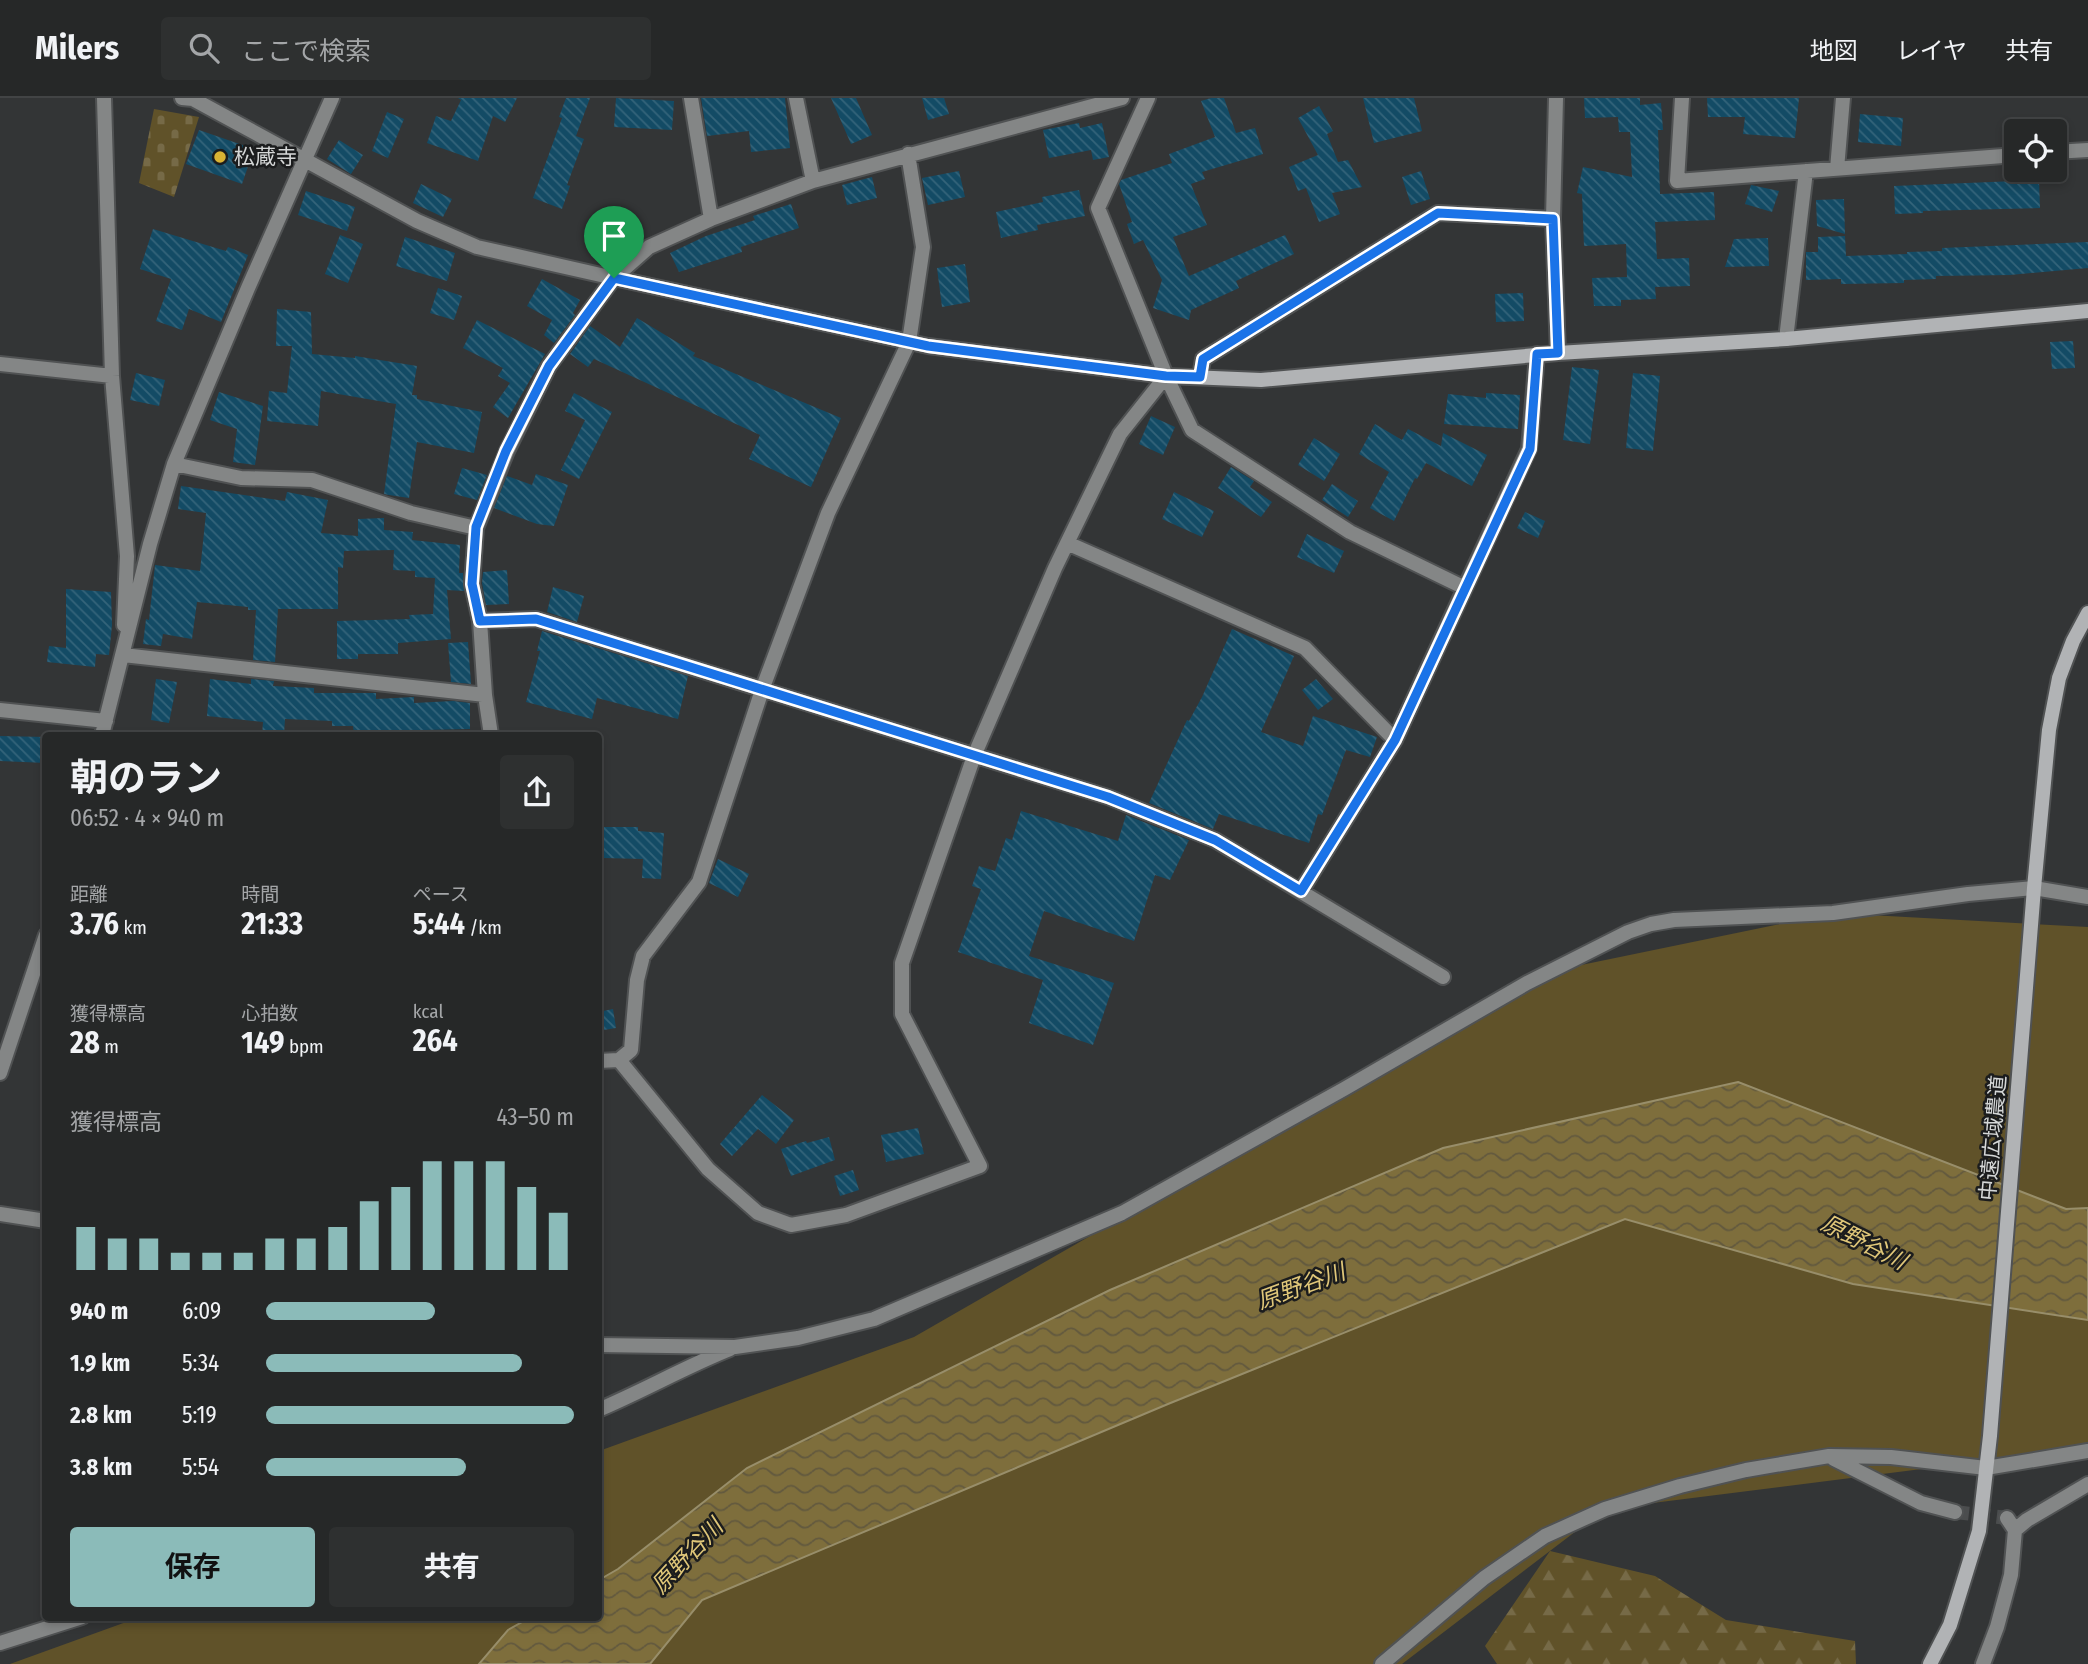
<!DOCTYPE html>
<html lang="ja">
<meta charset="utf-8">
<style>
body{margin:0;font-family:"Fira Sans Condensed","Noto Sans JP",sans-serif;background:#2e3030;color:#f1f3f6;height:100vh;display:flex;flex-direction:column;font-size:26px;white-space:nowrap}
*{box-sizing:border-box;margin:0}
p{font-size:23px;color:#a4a6a8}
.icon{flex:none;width:38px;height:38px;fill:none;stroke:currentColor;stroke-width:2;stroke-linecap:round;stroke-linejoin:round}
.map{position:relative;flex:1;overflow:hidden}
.drawer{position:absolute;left:42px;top:634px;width:560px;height:889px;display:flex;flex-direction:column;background:#262828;border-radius:7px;box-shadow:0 4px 10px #0003,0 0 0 2px #424445}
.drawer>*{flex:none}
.fabs{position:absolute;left:2004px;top:21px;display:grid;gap:14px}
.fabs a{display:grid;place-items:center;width:63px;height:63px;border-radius:7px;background:#262828;box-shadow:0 4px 10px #0003,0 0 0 2px #424445;font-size:35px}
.pin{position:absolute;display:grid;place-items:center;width:60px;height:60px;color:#fff;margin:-72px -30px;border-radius:50% 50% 50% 0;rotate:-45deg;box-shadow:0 0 7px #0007}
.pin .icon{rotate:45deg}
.round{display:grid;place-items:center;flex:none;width:74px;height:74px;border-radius:7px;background:#2e3030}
.head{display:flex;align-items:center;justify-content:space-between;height:119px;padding:0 28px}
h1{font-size:38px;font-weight:700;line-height:52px}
.stats{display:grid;grid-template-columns:repeat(3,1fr);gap:10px;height:119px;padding:7px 28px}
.stats div{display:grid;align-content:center}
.stats b{font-size:30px;font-weight:700}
.stats small{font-size:19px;font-weight:400}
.stats p{font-size:19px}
.chart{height:196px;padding:14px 28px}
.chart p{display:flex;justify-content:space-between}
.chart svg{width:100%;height:126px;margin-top:7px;stroke:#8bbbb9;stroke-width:6}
.cta{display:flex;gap:14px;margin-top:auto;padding:14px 28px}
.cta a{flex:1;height:80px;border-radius:7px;background:#8bbbb9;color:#111;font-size:28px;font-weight:700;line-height:80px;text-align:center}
.cta a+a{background:#2e3030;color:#f1f3f6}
ul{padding:0 28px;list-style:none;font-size:23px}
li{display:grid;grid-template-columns:112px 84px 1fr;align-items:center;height:52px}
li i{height:18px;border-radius:9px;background:#8bbbb9}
header{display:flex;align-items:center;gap:42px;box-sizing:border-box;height:98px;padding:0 35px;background:#262828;border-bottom:2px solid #424445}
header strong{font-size:33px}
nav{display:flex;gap:38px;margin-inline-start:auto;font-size:24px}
.search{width:490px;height:63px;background:#2e3030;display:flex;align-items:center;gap:18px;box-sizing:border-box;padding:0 24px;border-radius:7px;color:#a4a6a8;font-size:26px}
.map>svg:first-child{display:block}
.grass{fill:#605229}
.forest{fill:url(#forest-firs)}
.cemetery{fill:url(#cemetery-stones)}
.water{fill:url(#water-waves);stroke:#988e6a;stroke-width:2}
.building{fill:url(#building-back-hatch)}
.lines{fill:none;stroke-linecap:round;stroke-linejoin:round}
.street-tunnel{stroke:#4b4d4e;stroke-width:14;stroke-dasharray:14 7;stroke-linecap:butt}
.street-casing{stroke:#505253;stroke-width:18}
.secondary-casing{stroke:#505253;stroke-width:18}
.street{stroke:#848686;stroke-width:14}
.secondary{stroke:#b1b3b5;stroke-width:14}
.route-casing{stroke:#fff;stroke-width:14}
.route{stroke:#1a73e8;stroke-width:9}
.poi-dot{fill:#d9b334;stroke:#1b1c1d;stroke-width:2.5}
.labels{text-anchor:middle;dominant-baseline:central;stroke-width:5;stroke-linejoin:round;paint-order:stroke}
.poi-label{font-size:21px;fill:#d5d7d7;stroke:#1b1c1d;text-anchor:start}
.street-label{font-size:21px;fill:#d5d7d7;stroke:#1b1c1d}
.water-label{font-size:23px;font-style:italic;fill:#e0c779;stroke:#1b1c1d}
</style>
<header>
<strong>Milers</strong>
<div class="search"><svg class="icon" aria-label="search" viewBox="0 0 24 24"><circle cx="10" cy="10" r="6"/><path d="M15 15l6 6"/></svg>ここで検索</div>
<nav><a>地図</a><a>レイヤ</a><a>共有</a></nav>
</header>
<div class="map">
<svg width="2088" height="1566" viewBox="0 0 2088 1566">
<defs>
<pattern id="forest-firs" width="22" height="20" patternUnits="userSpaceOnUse" patternTransform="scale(1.75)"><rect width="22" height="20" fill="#605229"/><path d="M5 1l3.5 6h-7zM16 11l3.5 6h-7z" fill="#766a47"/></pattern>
<pattern id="cemetery-stones" width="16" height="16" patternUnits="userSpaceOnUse" patternTransform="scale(1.75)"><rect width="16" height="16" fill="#605229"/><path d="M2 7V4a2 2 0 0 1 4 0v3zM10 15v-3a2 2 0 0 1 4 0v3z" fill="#766a47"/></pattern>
<pattern id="water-waves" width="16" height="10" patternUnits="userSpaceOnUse" patternTransform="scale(1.75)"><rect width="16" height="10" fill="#7e6e3c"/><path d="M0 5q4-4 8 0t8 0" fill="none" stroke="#62593e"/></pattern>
<pattern id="building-back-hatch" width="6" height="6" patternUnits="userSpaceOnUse" patternTransform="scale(1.75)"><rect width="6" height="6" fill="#134b65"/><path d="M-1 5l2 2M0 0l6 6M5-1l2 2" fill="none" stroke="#34647a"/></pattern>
</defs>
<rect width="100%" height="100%" fill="#333536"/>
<path class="grass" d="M1833 815 2088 829V1350L1605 1411 1402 1566H10L140 1519H598L599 1353 914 1239 1552 873Z"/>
<path class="forest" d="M1550 1453 1655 1478 1726 1522 1855 1543 1856 1566H1497L1485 1548Z"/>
<path class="cemetery" d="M154 11 199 19 174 99 139 85Z"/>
<path class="water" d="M1738 984 2066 1111 2088 1110V1222L1853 1186 1625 1121 1168 1306 702 1502 650 1566H479L508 1532 531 1519H598L599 1482 618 1471 747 1370 1110 1192 1443 1050Z"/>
<path class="building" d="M458 0H517L505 24 493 18 478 63 427 45 436 18 451 23 461 2Z
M566 0H590L576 38 584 41 567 87 570 88 562 111 533 100 562 20 559 19Z
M616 0 674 3 672 32 614 29Z
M701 0H785L790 50 751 54 749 33 707 38Z
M831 0H856L872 37 851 46Z
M922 0H944L949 16 928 22Z
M1211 0H1224L1236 35 1255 30 1263 56 1202 74 1205 81 1191 86 1207 127 1173 139 1189 178 1285 137 1294 156 1236 183 1239 190 1191 212 1189 222 1153 210 1162 182 1143 142 1134 146 1127 126 1132 124 1119 86 1121 82 1172 65 1169 56 1215 39 1201 3Z
M1363 0H1414L1422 33 1374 45Z
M1584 0H1640V7L1661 5 1663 32H1658L1660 96 1714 94 1715 122 1655 124 1657 161 1689 160 1690 188 1655 189 1656 201 1621 202V208H1594L1592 180 1627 179 1626 146 1584 148 1582 96 1577 95 1583 69 1632 79 1630 34H1619L1618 19 1585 20Z
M1707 0H1799L1795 40 1743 36 1745 19H1708Z
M1319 8 1333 33 1327 36 1338 64 1348 62 1362 89 1332 95 1340 116 1319 124 1306 90 1298 93 1289 69 1318 57 1298 20Z
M387 14 404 21 388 60 372 53Z
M1860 16 1903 20 1901 48 1858 44Z
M1079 25 1080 30 1102 25 1109 59 1093 62 1091 52 1049 60 1043 32Z
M199 32 254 51 242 86 186 66Z
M339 42 363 57 351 76 327 61Z
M959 73 965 99 928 107 922 80Z
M1421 73 1430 101 1411 107 1402 79Z
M872 79 877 100 847 107 842 87Z
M2039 82 2040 110 1923 113V115L1895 116 1894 88Z
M421 86 452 101 443 119 413 105Z
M1751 87 1779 93 1772 114 1745 106Z
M1079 92 1085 118 1037 127 1038 132 1001 140 996 114 1043 104 1042 99Z
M306 93 355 109 347 133 298 117Z
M1844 101 1845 136 1817 128 1816 102Z
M791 106 799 130 741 149 742 154 679 174 670 155 706 138 755 122 753 118Z
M153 131 226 153 228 149 248 157 221 224 189 211 182 232 156 223 171 181 140 171Z
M340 137 363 146 348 185 325 176Z
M1845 138 1846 158 1907 156V154L1942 153V150L2088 144V170L2010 177 1936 178V181L1904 182V185L1841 186V181L1806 182V154H1818V139Z
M405 139 455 155 447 183 396 168Z
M1768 140 1769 168 1725 169 1734 141Z
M965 166 970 204 942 209 937 170Z
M542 181 580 202 573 215 575 217 554 245 544 237 552 222 527 208Z
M438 190 462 198 454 222 430 215Z
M1523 195 1524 223 1496 224 1495 196Z
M277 211 311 214 312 256 355 260V258L417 268 412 297H417V301L482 314 474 355 417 344 409 400 389 397 384 396 396 306 321 293 318 328 267 323 269 293 287 295 292 248H276Z
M637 220 695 255 693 258 841 320 811 389 749 361 760 337 594 261 588 269 570 256 590 228 620 249Z
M477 222 545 256 508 320 493 309 510 285 498 278 503 270 463 250Z
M2073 243 2075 270 2052 271 2050 244Z
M1572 269 1599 272 1590 346 1563 342Z
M136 275 165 282 159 308 130 302Z
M1633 275 1660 278 1653 353 1626 350Z
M219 294 263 308 255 367 233 364 237 331 210 322Z
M574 295 612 314 579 381 561 372 585 322 565 313Z
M1486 295 1520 297 1518 331 1444 326 1448 296 1486 300Z
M1151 318 1175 329 1163 357 1139 346Z
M1375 326 1402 342 1408 331 1441 348 1443 335 1487 357 1472 388 1426 365 1417 381 1415 380 1394 423 1370 410 1389 374 1359 356Z
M1314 340 1340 356 1324 383 1298 367Z
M1231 369 1254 383 1250 389 1272 404 1261 419 1218 390Z
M462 370 487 377 477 402 454 396Z
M536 376 568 387 554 428 537 426 494 410 507 378 532 387Z
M1332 386 1358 403 1348 419 1322 402Z
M181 388 285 403 287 394 328 402 321 435 358 438V421L384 420V432L413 434 412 442 460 447 459 475H463L464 493 447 492 451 541 398 545V556H358V561H337V523L410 521 409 517 433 516 435 480 415 479V473L393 472 394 452 344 453 343 470 338 469V511H278L275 564 253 562 256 512H248V509L197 504 192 541 163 536 161 548 143 546 146 521 149 522 155 467 200 473 206 415 178 411Z
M1174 394 1214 413 1202 439 1162 421Z
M1525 414 1545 423 1538 440 1517 430Z
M1307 436 1344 453 1334 475 1297 459Z
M507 472 509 506 486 507 482 485 483 474Z
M553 489 584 498 577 524 547 514Z
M66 491 111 494 112 527 109 557 96 556 95 569 47 564 49 548 66 550Z
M1232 531 1294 558 1261 634 1303 648 1313 618 1377 639 1370 659 1346 652 1322 717 1318 716 1309 745 1219 716 1213 731 1149 705 1187 622 1189 623 1202 599Z
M542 533 688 578 678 621 597 600 592 621 526 604 540 553H537Z
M468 544 471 586 451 584 448 545Z
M156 581 177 584 169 625 151 622Z
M210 581 251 586V581L274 583 273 588 314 590V595H376V601L414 599V605L453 603 470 605V631L425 632 426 637H354L353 628H332V623L285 621 284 637H262L263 624 207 618Z
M1316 581 1333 601 1318 612 1302 592Z
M0 638 46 639V665L0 663Z
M1021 713 1118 743 1126 717 1189 742 1170 782 1155 777 1134 843 1044 813 1029 858 1114 885 1093 947 1029 925 1043 882 958 854 981 791 972 788 979 768 995 773 1006 740 1012 742Z
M603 729H638V733L664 735 661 781 642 780 643 761 603 760Z
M718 761 749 776 738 799 709 785Z
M613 911 616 930 598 933V914Z
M762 997 794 1022 776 1046 758 1031 732 1058 720 1046Z
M918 1030 924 1056 886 1064 881 1037Z
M829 1039 835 1062 791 1078 781 1051 806 1043 807 1045Z
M853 1072 859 1092 840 1098 834 1078Z"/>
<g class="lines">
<path class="street-tunnel" d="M1955 1414 2007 1420"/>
<g class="street-casing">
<path id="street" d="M104 0 112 278 127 458 124 527
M182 0 193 1 417 123 477 149 614 180
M691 0 711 121
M796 0 813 83
M1148 0 1098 110 1166 278 1192 332 1350 434 1465 490
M1556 0 1553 121 1558 255
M1682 0 1677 83 2016 57
M2054 54 2088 52
M1837 71 1843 0
M1786 241 1806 73
M0 266 112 278
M1200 279 1203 261 1438 115 1553 121
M174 366 241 380 312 382 411 415 476 430
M1067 445 1305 550 1395 642
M480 523 536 521 1108 699 1215 742 1443 879
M123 557 485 597
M0 612 106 623
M102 637 150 446 174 366 248 190 332 0
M491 637 485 597 480 523 472 486 476 430 507 353 549 268 614 180 649 149 711 121 813 83 1122 0
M1301 793 1395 642 1529 351 1537 256
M619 962 708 1071 758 1115 791 1127 846 1117 980 1068 902 916V865L974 658 1055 470 1120 336 1166 278
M598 963 619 962 631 952 637 882 643 858 699 784 762 592 828 415 909 244 923 149 908 56
M0 975 46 837
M0 1116 46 1123
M598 1247 735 1249 798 1240 874 1221 1122 1115 1344 991 1527 885 1628 834 1651 826 1674 822 1833 815 1968 796 2034 790 2088 799
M598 1312C643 1293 685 1269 730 1251
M1834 1361 1921 1405 1955 1414
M2015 1432 2027 1422 2088 1386
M0 1545 82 1519
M1382 1566 1484 1480 1545 1438 1605 1411 1680 1388 1746 1372 1829 1358 1891 1359 1986 1370 2088 1353
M1983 1566 1997 1529 2011 1477 2015 1432 2007 1420"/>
</g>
<g class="secondary-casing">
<path id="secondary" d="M614 180 928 248 1166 278 1261 282 1558 255 1786 241 2088 213
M1930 1566 1950 1527 1979 1433 1990 1338 2034 790 2049 632 2059 580 2073 543 2088 515"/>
</g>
<use href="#street" class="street"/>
<use href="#secondary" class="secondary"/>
</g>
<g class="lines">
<g class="route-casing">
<path id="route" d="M1438 115 1553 121 1558 255 1537 256 1530 351 1395 642 1301 793 1215 742 1108 699 536 521 480 523 472 486 476 429 506 353 549 268 614 180 928 248 1166 278 1200 279 1203 261Z"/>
</g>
<use href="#route" class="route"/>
</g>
<circle class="poi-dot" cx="220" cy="59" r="7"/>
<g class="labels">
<g class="poi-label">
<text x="234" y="59">松蔵寺</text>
</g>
<g class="street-label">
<text transform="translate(1993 1040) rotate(-85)">中遠広域農道</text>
</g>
<g class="water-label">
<text transform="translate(1864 1144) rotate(27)">原野谷川</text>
<text transform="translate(1301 1188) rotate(-20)">原野谷川</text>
<text transform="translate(687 1458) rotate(-47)">原野谷川</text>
</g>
</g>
</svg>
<div class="fabs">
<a><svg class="icon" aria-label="locate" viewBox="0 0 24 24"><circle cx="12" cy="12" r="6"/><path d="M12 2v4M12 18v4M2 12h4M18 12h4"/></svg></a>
</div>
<div class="pin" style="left:614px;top:180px;background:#1e9e55"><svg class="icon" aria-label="arrive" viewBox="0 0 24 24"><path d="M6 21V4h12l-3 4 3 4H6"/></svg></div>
<section class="drawer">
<div class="head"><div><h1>朝のラン</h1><p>06:52 · 4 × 940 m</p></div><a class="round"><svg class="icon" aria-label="share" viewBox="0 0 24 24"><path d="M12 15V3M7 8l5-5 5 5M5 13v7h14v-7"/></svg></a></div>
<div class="stats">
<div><p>距離</p><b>3.76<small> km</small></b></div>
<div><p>時間</p><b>21:33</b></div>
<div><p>ペース</p><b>5:44<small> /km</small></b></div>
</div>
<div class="stats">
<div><p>獲得標高</p><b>28<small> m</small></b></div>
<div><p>心拍数</p><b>149<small> bpm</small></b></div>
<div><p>kcal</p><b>264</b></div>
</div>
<div class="chart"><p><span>獲得標高</span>43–50 m</p>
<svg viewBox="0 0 160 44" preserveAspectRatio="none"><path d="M5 44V29M15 44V33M25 44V33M35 44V38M45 44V38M55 44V38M65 44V33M75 44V33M85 44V29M95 44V20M105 44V15M115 44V6M125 44V6M135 44V6M145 44V15M155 44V24"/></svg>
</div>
<ul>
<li><b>940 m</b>6:09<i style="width:55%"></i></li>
<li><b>1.9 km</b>5:34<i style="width:83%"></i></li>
<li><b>2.8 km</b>5:19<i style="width:100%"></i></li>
<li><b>3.8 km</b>5:54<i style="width:65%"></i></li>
</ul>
<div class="cta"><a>保存</a><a>共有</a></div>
</section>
</div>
